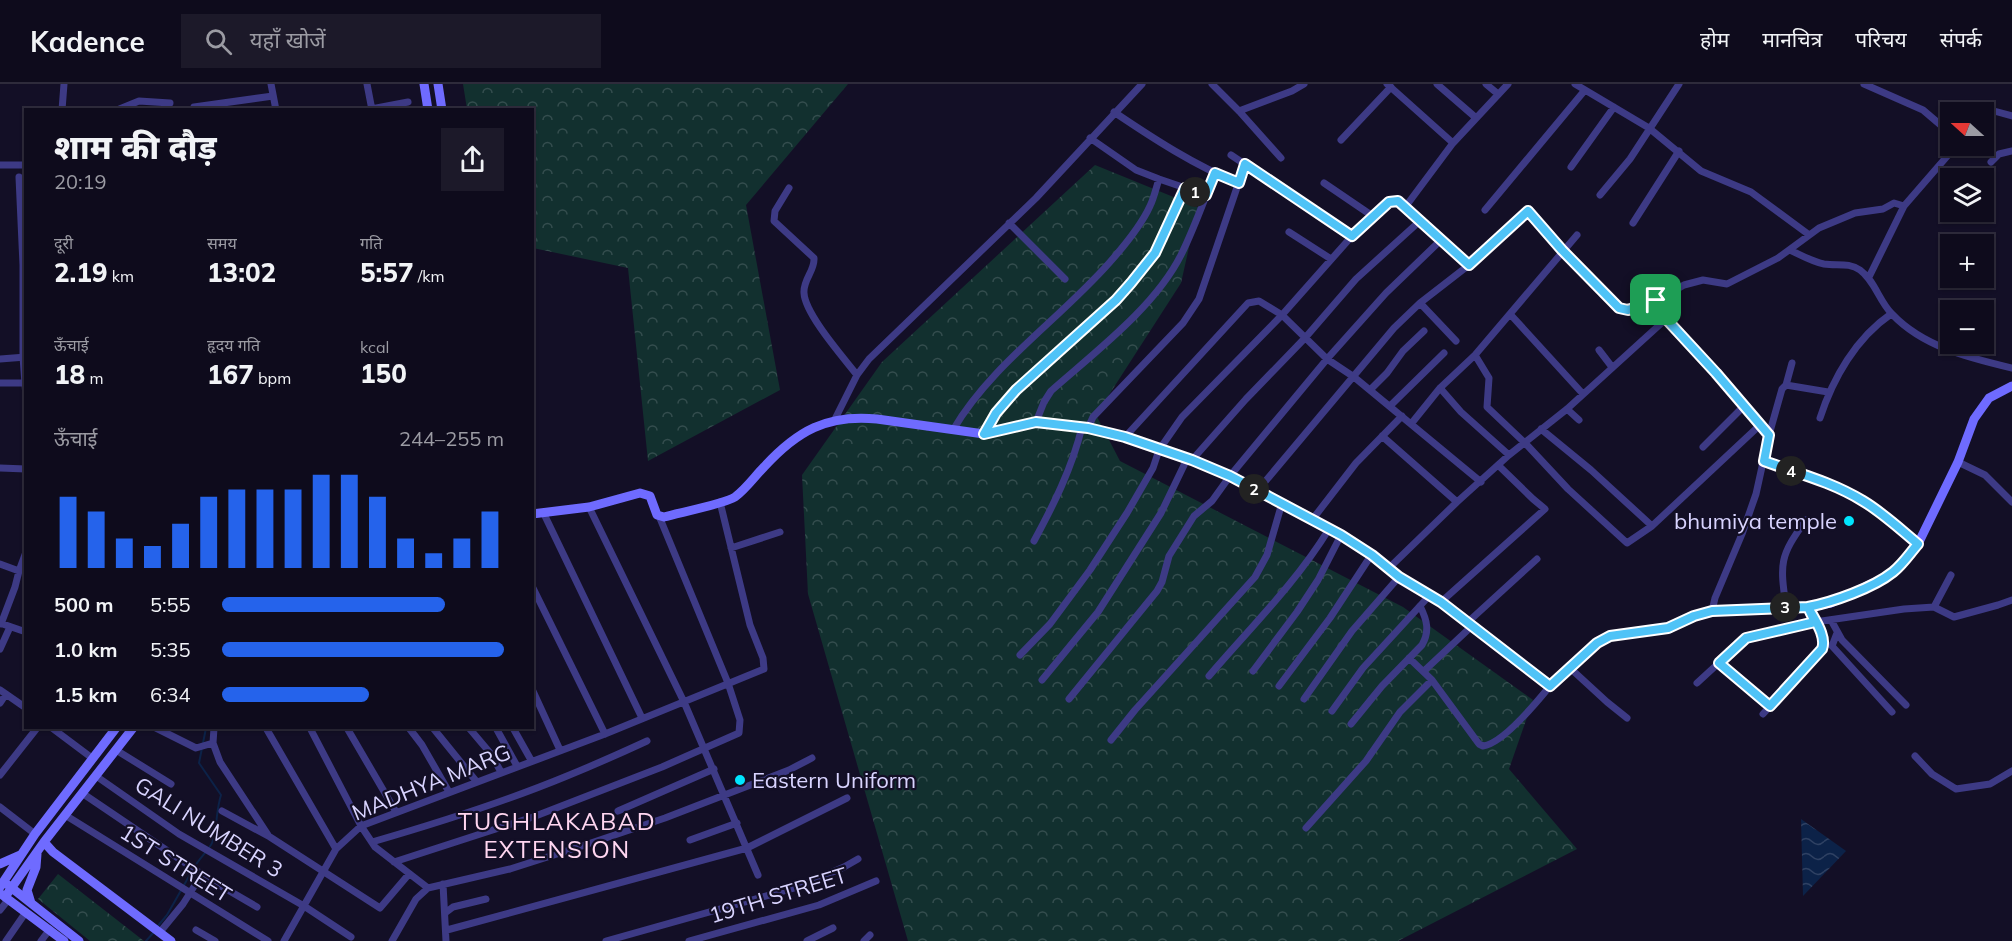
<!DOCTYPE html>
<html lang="hi">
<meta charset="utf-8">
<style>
body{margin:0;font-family:Mulish,"Noto Sans Devanagari",sans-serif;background:#1c1929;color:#f1f3f6;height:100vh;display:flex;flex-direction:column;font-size:22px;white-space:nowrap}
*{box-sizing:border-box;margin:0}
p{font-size:20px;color:#9b9ba3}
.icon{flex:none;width:33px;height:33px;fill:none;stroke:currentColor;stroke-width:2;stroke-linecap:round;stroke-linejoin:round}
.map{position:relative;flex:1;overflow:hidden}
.drawer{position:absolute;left:24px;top:24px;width:510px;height:621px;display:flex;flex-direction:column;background:#0e0b1c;border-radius:0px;box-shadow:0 2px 4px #0004,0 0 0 2px #2e2b3b}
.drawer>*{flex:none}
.needle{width:39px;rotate:291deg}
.fabs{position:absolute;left:1940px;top:18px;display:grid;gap:12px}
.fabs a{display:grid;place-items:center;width:54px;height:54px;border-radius:0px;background:#0e0b1c;box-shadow:0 2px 4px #0004,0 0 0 2px #2e2b3b;font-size:30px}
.pin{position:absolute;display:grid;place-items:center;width:51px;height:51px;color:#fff;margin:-26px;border-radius:12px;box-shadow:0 3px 9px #0006}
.km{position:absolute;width:30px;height:30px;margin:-15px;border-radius:50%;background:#222;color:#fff;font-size:16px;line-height:30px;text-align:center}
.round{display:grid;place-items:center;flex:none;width:63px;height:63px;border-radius:0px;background:#1c1929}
.overview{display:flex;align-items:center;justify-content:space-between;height:102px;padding:0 30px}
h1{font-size:33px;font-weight:800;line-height:45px}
.stats{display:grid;grid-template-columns:repeat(3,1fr);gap:9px;height:102px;padding:6px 30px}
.stats div{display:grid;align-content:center}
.stats b{font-size:26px;font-weight:800}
.stats small{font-size:16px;font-weight:400}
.stats p{font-size:16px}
.chart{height:168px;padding:12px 30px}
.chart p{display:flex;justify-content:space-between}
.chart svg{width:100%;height:108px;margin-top:6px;stroke:#2563eb;stroke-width:6}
ul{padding:0 30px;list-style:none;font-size:20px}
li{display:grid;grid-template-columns:96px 72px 1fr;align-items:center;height:45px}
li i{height:15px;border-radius:8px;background:#2563eb}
header{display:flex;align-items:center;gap:36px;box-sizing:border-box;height:84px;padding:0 30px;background:#0e0b1c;border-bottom:2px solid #2e2b3b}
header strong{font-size:28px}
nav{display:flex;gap:33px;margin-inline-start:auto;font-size:21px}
.search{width:420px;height:54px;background:#1c1929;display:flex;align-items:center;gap:15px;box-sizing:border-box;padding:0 21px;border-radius:0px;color:#9b9ba3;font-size:22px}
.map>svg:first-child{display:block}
.forest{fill:url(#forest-crowns)}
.water{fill:url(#water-waves)}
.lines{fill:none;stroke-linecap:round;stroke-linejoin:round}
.stream{stroke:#0c2248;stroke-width:2}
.street{stroke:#3d3a85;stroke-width:7}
.secondary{stroke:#6f6bff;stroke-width:9}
.route-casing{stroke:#fff;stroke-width:12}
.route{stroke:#4fc3f7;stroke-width:8}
.poi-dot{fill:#00e5ff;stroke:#130f26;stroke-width:2}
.labels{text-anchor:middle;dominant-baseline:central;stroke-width:4.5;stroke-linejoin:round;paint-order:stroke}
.poi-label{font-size:22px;fill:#d9d4ff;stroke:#130f26;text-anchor:end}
.street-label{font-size:22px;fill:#d9d4ff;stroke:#130f26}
.neighbourhood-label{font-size:24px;letter-spacing:1.5px;fill:#ffd6f0;stroke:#130f26}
</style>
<header>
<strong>Kadence</strong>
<div class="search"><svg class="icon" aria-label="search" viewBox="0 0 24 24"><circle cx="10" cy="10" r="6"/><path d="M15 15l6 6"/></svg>यहाँ खोजें</div>
<nav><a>होम</a><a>मानचित्र</a><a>परिचय</a><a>संपर्क</a></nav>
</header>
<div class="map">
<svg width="2012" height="857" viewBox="0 0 2012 857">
<defs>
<pattern id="forest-crowns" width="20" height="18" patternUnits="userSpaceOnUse" patternTransform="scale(1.5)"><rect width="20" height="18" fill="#12302f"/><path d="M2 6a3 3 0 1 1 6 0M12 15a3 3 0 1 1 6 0" fill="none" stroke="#344d4e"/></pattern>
<pattern id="water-waves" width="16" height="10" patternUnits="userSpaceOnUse" patternTransform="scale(1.5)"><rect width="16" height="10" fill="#0c2248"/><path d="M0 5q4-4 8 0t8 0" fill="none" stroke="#2f4163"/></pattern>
</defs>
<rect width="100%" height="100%" fill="#130f26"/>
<path class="forest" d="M463 0H848L746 121 780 306 648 377 628 184 533 164 532 26 467 25Z
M1095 81 1198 123 1181 199 1096 331 1120 377 1403 523 1533 616 1509 685 1577 765 1398 857H908L808 510 802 391 882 278Z
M58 790 144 857H90L38 815Z"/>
<path class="water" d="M1801 735 1846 767 1803 812Z"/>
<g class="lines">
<path class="stream" d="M203 659 206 644
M195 782C199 775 210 764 212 759 217 746 216 726 221 711L199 679 202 664
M157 843 167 831 192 787
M146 857 154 848"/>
<path class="street" d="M271 0 276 26
M367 0 372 26
M1212 0 1239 27 1281 74
M1387 0 1453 59
M1437 0 1475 33
M1486 0 1498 10
M1575 0 1649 44 1701 87 1751 108 1808 150
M1864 0 1923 26 1950 49
M194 23 273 12
M62 26 64 0
M117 26 139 17 170 19
M366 26 408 18
M1239 27 1292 7 1304 0
M1114 28C1154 55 1194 81 1238 99
M1983 35 1994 27 2012 32
M1090 54 1136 86 1159 95 1206 111
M1341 56 1391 3
M1231 71 1352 152
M1991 78 1999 70 2012 67
M0 81H26
M1571 83 1614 23
M19 93 23 181V273L26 313
M1324 99 1374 133
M789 104 775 127 774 137 814 174C815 187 803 195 804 209 805 230 843 273 857 291
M1600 111 1630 75 1679 0
M1406 122 1453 59 1508 0
M1485 126 1585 6
M1009 139 1065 195
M1633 139 1679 67
M1289 148 1331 175
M1790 166C1801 171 1813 178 1824 180 1837 182 1849 178 1860 186 1875 197 1879 217 1892 230 1923 263 1970 274 2012 284
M1869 193 1904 122
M1656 216V224L1716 289 1769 351
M1420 219 1456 257
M1510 230 1583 310
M1599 266 1612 283
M1475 271 1489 294 1487 323 1525 359 1568 405 1627 459 1652 442 1760 341
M0 275 26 273
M0 299H26
M1786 301 1828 308
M1440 304 1461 328 1509 371
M1370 306 1387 289 1403 267 1424 247
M1390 322 1444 269
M1567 325 1579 336
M1820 334C1833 294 1856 254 1891 230
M835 335 857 291 869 275 1036 114 1142 0
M1036 338 1044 318 1051 307C1095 268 1155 223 1181 171 1194 145 1204 116 1215 89
M1411 340 1440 304 1475 271 1577 151
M1088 344 1093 333 1183 239 1199 215 1245 80
M1541 345 1591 386 1652 442
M953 346C991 281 1060 235 1110 178 1125 161 1141 142 1150 122 1154 114 1156 104 1159 95
M984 350 996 329 1016 306 1116 217 1131 199 1155 169 1185 104
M1382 352 1457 418
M1125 353 1248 219 1259 217 1282 231 1327 275 1354 293 1481 398
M1703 363 1744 322
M1192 376 1246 315 1305 254 1356 195 1421 136
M1764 377C1797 389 1832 398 1863 417 1883 429 1900 445 1918 460
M1958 378 1985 391 2012 418
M0 384 26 385
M1258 406 1394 244 1420 219 1469 181 1528 127 1562 166 1614 220 1619 224 1628 226 1662 214 1684 201 1703 196 1727 200 1778 174 1819 144 1855 129 1883 125 1894 119 1904 122 1956 62
M589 423 684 618 758 791
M544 430 642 634
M1312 436 1356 379 1402 332
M1034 457C1054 420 1072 384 1082 343
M731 464 780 448
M0 480 19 487 26 468
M1389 484 1457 418 1509 371 1567 325 1666 235
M532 502 605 650
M1441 518 1545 425 1533 415 1498 381
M1786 523C1780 479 1779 473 1806 436
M1808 523 1815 538 1904 525 1934 523 1954 533 1998 521 2012 516
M1934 523 1951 491
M1712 527 1715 514 1742 450 1756 410 1769 351 1782 305 1786 301 1792 279
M1831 536 1842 556 1906 621
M1468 538 1537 475
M0 539 26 548
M1 540 15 503 19 487
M1837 549 1832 562 1892 628
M0 565 10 543
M1020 571 1050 540 1090 486 1127 429 1153 384 1159 366 1182 333 1282 231 1352 152 1389 118 1398 117 1406 122 1469 181
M1409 574 1432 596 1479 660 1483 662C1502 660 1537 618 1550 602
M1719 579 1770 622
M1570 584 1607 618 1627 634
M1253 587 1297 528 1318 496 1341 451
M1424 587 1472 542
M1209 592C1250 544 1296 499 1329 445
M1042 596 1098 528 1161 429 1187 375
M1697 599 1746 554 1815 538C1819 547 1825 555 1822 565L1763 630
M1279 602 1330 534 1372 470
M532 605 560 666
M0 606 26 624
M1069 615 1157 507 1162 498 1169 472 1194 432 1212 417 1230 392 1327 275 1386 209 1441 156
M1304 615 1352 547 1399 493
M0 619 6 610
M1332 627 1363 584 1430 511
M1351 640 1382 602 1422 561C1430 547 1427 536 1420 522
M52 644 92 674
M156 644 196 664 213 659
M214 644 213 659 220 678 268 751
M266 644 336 765
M310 644 361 742 375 763 428 804
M347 644 396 728
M409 644 422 661 449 708
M433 644 476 697
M469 644 491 670 501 688
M496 644 517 682
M513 644 531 676
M1111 656 1135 626 1255 493 1267 471 1282 419
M116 666 171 700
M1915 672 1932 690 1956 705 1990 700 2012 687
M0 691 37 644
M96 692 179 750 304 822 351 853
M82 709 209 795 257 823
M0 723 35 750
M222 727 270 753 380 824 409 790
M618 727 714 685
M65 731 268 857
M1306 744 1366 677 1400 628 1432 596
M690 756 737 739
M372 758C438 739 504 718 567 692 594 681 621 669 647 657
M394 778 533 733 662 683 739 649 740 636 728 599 659 432
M443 800 446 857
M0 826 8 816
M445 829 453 823 486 815
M196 846 215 857
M447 846 747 764 847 714
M160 848 183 820 202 790
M6 857 26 828
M41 857 50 845
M284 857 336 765 361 742 605 650 764 585 763 574 750 541 720 418
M392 857 416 815 428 804 510 785 585 761 665 734 789 686 812 674
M606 857 798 803 844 783 858 775
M689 857 819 821 876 797
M807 857 833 844
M864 857 870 851"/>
<path class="secondary" d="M424 0 428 26
M438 0 442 26
M532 430 589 423 640 409 650 412 657 431 664 433C678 429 727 419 735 413 746 405 755 392 764 383 797 347 827 330 877 335L984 350 1036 338 1088 344 1125 353 1192 376 1230 392 1258 406 1341 451 1372 470 1399 493 1441 518 1550 602 1597 559 1610 552 1668 544 1694 532 1712 527 1808 523 1831 519 1888 492 1899 483 1918 460 1958 378 1974 335 1989 314 2012 302
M44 758 53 768 171 857
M0 780 20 771
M8 801 79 857
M0 803 35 750 116 644
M1 810 64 857
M5 813 44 758 133 644
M31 819 27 806 36 783 37 770"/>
</g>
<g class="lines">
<g class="route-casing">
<path id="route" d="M1656 216 1628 226 1619 224 1562 166 1528 127 1469 181 1398 117 1389 118 1352 152 1245 80 1239 99 1215 89 1206 111 1185 104 1155 169 1131 199 1116 216 1016 306 996 329 984 350 1036 338 1088 344 1125 353 1192 376 1230 392 1341 451 1372 471 1399 493 1441 518 1550 602 1597 559 1610 552 1668 544 1694 532 1712 527 1808 523C1814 535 1827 552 1822 565L1770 622 1719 579 1746 554 1815 538 1808 523C1833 518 1873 504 1893 488 1903 480 1910 469 1918 460 1900 445 1883 429 1863 417 1832 398 1797 389 1764 377L1769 351 1716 289 1656 224V216"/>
</g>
<use href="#route" class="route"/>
</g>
<g class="poi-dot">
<circle cx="1849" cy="437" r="6"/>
<circle cx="740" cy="696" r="6"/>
</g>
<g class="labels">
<g class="poi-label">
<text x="1837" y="437">bhumiya temple</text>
<text x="752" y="696" text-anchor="start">Eastern Uniform</text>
</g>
<g class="street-label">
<text transform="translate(431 698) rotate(-22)">MADHYA MARG</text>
<text transform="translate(209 743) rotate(32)">GALI NUMBER 3</text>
<text transform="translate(176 779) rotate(32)">1ST STREET</text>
<text transform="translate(778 811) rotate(-17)">19TH STREET</text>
</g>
<g class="neighbourhood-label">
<text x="557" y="737">TUGHLAKABAD<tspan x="557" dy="28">EXTENSION</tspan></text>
</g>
</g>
</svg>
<div class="fabs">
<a><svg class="needle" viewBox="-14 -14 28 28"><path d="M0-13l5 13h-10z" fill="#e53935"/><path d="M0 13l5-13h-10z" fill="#9b9ba3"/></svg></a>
<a><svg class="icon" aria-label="layers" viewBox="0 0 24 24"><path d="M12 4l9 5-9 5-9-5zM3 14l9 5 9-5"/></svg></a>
<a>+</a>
<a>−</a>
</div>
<div class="pin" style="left:1656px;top:216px;background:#1e9e55"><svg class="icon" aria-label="arrive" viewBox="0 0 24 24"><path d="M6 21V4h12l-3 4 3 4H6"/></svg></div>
<b class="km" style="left:1195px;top:108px">1</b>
<b class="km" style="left:1254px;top:405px">2</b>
<b class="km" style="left:1785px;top:523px">3</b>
<b class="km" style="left:1791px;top:387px">4</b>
<section class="drawer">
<div class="overview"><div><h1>शाम की दौड़</h1><p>20:19</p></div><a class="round"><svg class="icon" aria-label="share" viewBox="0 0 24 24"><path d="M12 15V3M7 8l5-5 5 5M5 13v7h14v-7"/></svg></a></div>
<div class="stats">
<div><p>दूरी</p><b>2.19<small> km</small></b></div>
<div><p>समय</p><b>13:02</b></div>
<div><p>गति</p><b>5:57<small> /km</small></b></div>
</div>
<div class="stats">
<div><p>ऊँचाई</p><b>18<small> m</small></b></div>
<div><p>हृदय गति</p><b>167<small> bpm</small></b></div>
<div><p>kcal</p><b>150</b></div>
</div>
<div class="chart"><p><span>ऊँचाई</span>244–255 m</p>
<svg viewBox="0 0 160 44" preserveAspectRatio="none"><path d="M5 44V15M15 44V21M25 44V32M35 44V35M45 44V26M55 44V15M65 44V12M75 44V12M85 44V12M95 44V6M105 44V6M115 44V15M125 44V32M135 44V38M145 44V32M155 44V21"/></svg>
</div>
<ul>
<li><b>500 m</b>5:55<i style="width:79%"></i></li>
<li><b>1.0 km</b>5:35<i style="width:100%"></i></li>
<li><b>1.5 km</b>6:34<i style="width:52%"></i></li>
</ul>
</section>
</div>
